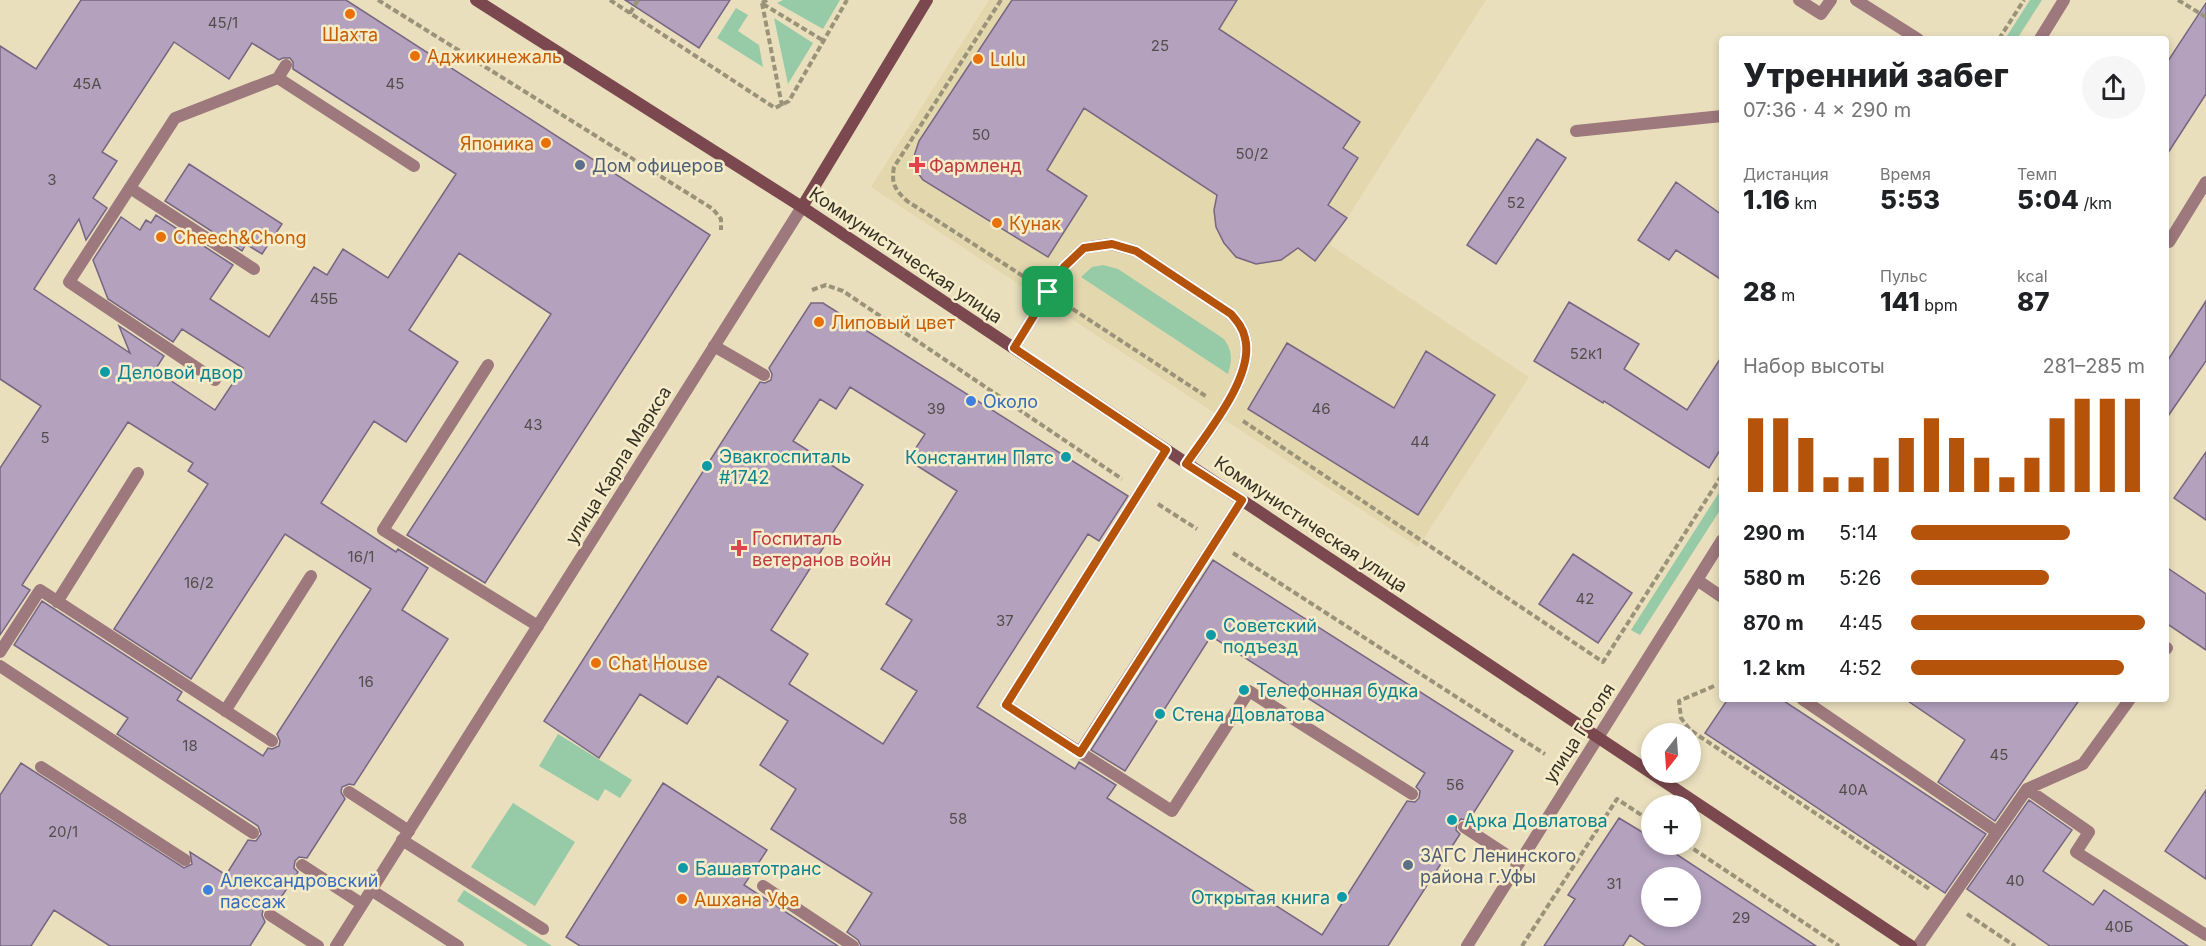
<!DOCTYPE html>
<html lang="ru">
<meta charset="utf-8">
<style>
body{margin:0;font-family:Inter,sans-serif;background:#f6f6f6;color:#202124;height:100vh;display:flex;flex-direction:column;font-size:22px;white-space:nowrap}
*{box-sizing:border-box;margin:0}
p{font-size:20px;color:#757577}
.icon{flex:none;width:33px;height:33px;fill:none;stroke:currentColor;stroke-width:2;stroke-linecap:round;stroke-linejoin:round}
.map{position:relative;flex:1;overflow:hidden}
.drawer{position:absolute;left:1719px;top:36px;width:450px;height:666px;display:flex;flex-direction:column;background:#fff;border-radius:6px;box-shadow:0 3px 9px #0003}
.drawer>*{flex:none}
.needle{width:39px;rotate:197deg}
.tools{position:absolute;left:1641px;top:723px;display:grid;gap:12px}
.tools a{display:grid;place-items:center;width:60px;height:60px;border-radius:50%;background:#fff;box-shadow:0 3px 9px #0003;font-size:30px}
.pin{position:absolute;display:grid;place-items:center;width:51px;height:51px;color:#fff;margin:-26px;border-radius:12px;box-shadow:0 3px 9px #0006}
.round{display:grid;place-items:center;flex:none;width:63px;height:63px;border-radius:32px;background:#f6f6f6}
.overview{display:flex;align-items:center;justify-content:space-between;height:102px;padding:0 24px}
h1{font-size:33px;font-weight:800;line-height:45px}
.stats{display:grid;grid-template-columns:repeat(3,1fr);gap:9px;height:102px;padding:6px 24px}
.stats div{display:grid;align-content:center}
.stats b{font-size:26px;font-weight:800}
.stats small{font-size:16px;font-weight:400}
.stats p{font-size:16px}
.chart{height:168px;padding:12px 24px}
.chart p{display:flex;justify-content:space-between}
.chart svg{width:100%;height:108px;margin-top:6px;stroke:#b45309;stroke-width:6}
ul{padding:0 24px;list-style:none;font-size:20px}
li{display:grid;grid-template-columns:96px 72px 1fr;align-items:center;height:45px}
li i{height:15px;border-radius:8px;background:#b45309}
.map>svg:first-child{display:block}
.built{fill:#e3d7ad}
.green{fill:#97caa7}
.building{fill:#b3a1be;stroke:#776681;stroke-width:1.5;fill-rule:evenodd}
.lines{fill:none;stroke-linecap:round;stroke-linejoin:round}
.path{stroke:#9a937a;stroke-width:4;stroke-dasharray:6 3;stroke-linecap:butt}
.service{stroke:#9d787c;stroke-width:12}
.minor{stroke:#9d787c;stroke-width:12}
.tertiary{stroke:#9d787c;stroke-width:12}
.secondary{stroke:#7a484e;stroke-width:12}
.route-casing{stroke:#fff;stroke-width:12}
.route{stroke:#b45309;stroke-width:8}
.food-dot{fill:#e8710a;stroke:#f6ecc9;stroke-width:2}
.service-dot{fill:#5c6f8a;stroke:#f6ecc9;stroke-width:2}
.health-dot{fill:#e0444e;stroke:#f6ecc9;stroke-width:2}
.culture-dot{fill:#0f9aa8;stroke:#f6ecc9;stroke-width:2}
.shop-dot{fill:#3f7fe0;stroke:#f6ecc9;stroke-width:2}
.labels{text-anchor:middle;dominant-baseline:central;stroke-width:5;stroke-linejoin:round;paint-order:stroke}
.number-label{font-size:15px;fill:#544d4a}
.food-label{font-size:18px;fill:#c56008;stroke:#f6ecc9;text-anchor:start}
.service-label{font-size:18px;fill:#4e5e75;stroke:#f6ecc9;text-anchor:start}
.health-label{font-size:18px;fill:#be3a42;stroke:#f6ecc9;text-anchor:start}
.street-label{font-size:18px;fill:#353124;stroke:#f6ecc9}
.culture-label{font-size:18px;fill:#0d838f;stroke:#f6ecc9;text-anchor:start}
.shop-label{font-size:18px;fill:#366cbe;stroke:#f6ecc9;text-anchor:start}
</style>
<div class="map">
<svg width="2206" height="946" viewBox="0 0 2206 946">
<rect width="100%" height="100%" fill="#e9dfbd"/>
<path class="built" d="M989 0H1486L1330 245 1529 377 1418 547 871 187Z"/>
<path class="green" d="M783 0H840L823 29 777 3Z
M2030 0H2042L2017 39H2005Z
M736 8 748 15 738 31 759 45 763 67 717 38Z
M774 18 813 43 788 84Z
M1103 265 1118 269 1224 339C1233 352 1232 360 1228 374L1081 277 1092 267Z
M1722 488V507L1640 635 1631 630Z
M558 734 632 780 620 798 605 789 598 801 539 766Z
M513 803 575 842 535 906 471 867Z
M464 890 552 946H528L457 901Z"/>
<path class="building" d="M81 0H346L710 235 485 583 407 535 551 314 459 253 409 330 458 362 406 442 374 421 321 503 396 552 398 549 428 568 402 610 448 639 354 785 349 784 342 787 341 792 345 799 307 858 299 857 295 861 294 868 298 872 274 908 270 907 263 910 262 915 265 922 250 946H110L54 910 31 946H0V795L21 763 184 868 192 864 190 852 226 875 248 840 256 841 261 834 258 826 117 734 128 718 14 645 42 601 182 692 177 700 263 756 268 748 272 749 279 746 280 741 277 734 371 589 285 534 191 679 114 629 208 484 188 471 193 463 128 422 22 585 30 590 0 635V468L41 406 0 379V46L36 69ZM174 42 229 79 252 43 279 60 283 58H290L293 62V69L456 174 388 278 343 249 327 275 314 267 269 337 210 299 233 265 156 215 151 223 146 220 140 230 121 217 93 260 108 299 173 342 182 329 243 368 215 410 155 370 164 356 119 326 130 353 34 289 79 219 86 240 107 208 93 198 117 161 102 152Z
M625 0H730L699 48Z
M1012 0H1237L1219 29 1360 122 1343 148 1358 158 1328 205 1347 218 1315 261 1298 248 1281 260 1256 264 1236 257 1224 243 1216 227 1214 210 1217 195 1084 108 1047 170 1087 196 1048 257 923 180 915 169 914 156 919 141Z
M2206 3V94L2166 156V64Z
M1537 139 1566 158 1496 264 1467 245Z
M189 164 282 224 262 254 246 244 242 251 165 201Z
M1676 182 1722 215V280L1676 250 1669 260 1638 240Z
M2206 301V361L2166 419V363Z
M1569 302 1639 344 1624 369 1687 410 1722 356V447L1709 468 1604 401 1603 403 1534 361Z
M811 303H823L1128 496 1099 541 1088 534 977 707 1075 769 1079 762 1116 785 1107 798 1322 935 1407 801 1415 802 1419 798 1420 791 1416 787 1425 773 1211 636 1125 771 1091 750 1213 560 1513 751 1469 820 1461 819 1457 823 1456 830 1460 834 1388 946H861L858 940 847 932 872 893 771 829 796 789 760 765 788 721 718 676 687 724 640 694 599 758 544 721 760 382 765 383 771 380 772 374 769 368ZM850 387 925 434 908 460 957 491 886 604 912 620 881 669 917 691 883 744 789 684 808 654 771 630 863 485 793 441 820 399 836 409Z
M1287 343 1394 408 1426 351 1495 395 1418 515 1248 409Z
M2206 452V520L2174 498Z
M1573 554 1632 593 1598 643 1539 604Z
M2166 567 2206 594V650L2166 623Z
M1728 699H1781L1986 834 1945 893 1705 733Z
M1905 699H2080L1995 821 1938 782 1965 740Z
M663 783 767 850 744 885 838 946H580L566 937Z
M2206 790V879L2165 851Z
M2029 800 2072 830 2043 871 2093 905 2104 890 2188 946H2050L1967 889Z
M1619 818 1652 838V844H1661L1816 946H1646L1630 935 1623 946H1544L1575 899 1568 895ZM1652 878H1690V916H1652Z"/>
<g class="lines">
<path class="path" d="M378 0 713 209 721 219V230
M610 0 775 108 789 101 847 0
M1001 0 894 167C891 183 895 190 907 201L1029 280
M2178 0 2206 17
M762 3 782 106
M762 3 767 0
M763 4 824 41
M630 13 638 0
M1999 39 2024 0
M812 290 826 285 843 291 1122 479
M1065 304 1207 397
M1243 421 1603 662 1722 475
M1158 504 1197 529
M1233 553 1545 754
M1714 686 1679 701 1681 718 1690 730 1931 890
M1686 844 1839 946
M1967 914 2015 946
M1522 946 1617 799 1652 822"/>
<path class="service" d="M1799 0 1821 14 1831 0
M1856 0 1918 39
M278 78 414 166
M1576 131 1722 116
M130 188 254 269
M2169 242 2206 182
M714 346 764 375
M1014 348 1064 267 1084 248 1111 244 1136 251 1231 314C1237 321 1243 328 1245 338 1255 376 1207 433 1187 463
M488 365 383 530 538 626
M215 380 69 282 175 118 278 78 286 65
M1166 450 1006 705 1172 811 1249 691 1412 794
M1697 580 1722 597
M57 602 138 473
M2166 649 2167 648
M0 652 40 590 272 741
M0 666 253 833
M1802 699 1997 832
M225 711 311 576
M1080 752 1242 500
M41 767 185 860
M2027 789 2083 764 2130 699
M349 792 409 831
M1464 827 1519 863
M402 840 543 929
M302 865 362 904
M763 886 853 946
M270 915 318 946
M1918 946 2027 789 2089 832 2076 852 2206 935"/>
<path class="minor" d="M2040 39 2064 0
M371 890 458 946
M1467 946 1722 540"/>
<path class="tertiary" d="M336 946 802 207"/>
<path class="secondary" d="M476 0 802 207 1911 946
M802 207 927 0"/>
</g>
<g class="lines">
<g class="route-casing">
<path id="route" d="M1112 244 1136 251 1231 314C1237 321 1243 328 1245 338 1255 376 1207 433 1186 464L1242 500 1080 753 1006 705 1166 450 1014 348 1064 267 1084 248Z"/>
</g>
<use href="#route" class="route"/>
</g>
<g class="food-dot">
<circle cx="350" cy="14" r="6"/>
<circle cx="415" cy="56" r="6"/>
<circle cx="978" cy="59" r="6"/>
<circle cx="546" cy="143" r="6"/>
<circle cx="997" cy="223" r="6"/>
<circle cx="161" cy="237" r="6"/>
<circle cx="819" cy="322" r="6"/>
<circle cx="596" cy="663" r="6"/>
<circle cx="682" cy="899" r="6"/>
</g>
<g class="service-dot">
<circle cx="580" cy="165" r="6"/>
<circle cx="1408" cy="865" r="6"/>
</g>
<g class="health-dot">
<path d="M914 156h6v6h6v6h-6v6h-6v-6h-6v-6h6z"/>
<path d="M736 539h6v6h6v6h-6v6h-6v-6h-6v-6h6z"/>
</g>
<g class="culture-dot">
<circle cx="105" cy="372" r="6"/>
<circle cx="1066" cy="457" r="6"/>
<circle cx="707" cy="466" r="6"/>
<circle cx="1211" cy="635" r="6"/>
<circle cx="1244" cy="690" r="6"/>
<circle cx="1160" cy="714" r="6"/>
<circle cx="1452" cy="820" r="6"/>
<circle cx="683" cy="868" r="6"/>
<circle cx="1342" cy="897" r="6"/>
</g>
<g class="shop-dot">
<circle cx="971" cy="401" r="6"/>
<circle cx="208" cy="890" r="6"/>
</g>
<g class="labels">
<g class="number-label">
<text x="223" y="22">45/1</text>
<text x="1160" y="45">25</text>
<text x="87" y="83">45А</text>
<text x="395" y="83">45</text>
<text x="981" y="134">50</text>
<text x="1252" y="153">50/2</text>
<text x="52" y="179">3</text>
<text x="1516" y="202">52</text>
<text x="324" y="298">45Б</text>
<text x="1586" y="353">52к1</text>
<text x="936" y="408">39</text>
<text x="1321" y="408">46</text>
<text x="533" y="424">43</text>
<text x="45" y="437">5</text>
<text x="1420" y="441">44</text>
<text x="361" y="556">16/1</text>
<text x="199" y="582">16/2</text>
<text x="1585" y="598">42</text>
<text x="1005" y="620">37</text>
<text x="366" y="681">16</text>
<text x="190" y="745">18</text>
<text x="1999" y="754">45</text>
<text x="1455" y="784">56</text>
<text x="1853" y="789">40А</text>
<text x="958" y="818">58</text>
<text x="63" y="831">20/1</text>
<text x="2015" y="880">40</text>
<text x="1614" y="883">31</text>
<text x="1741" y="917">29</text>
<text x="2119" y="926">40Б</text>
</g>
<g class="food-label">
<text x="350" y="34" text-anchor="middle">Шахта</text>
<text x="427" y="56">Аджикинежаль</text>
<text x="990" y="59">Lulu</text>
<text x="534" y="143" text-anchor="end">Японика</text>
<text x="1009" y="223">Кунак</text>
<text x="173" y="237">Cheech&amp;Chong</text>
<text x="831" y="322">Липовый цвет</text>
<text x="608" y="663">Chat House</text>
<text x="694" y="899">Ашхана Уфа</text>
</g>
<g class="service-label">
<text x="592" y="165">Дом офицеров</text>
<text x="1420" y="855">ЗАГС Ленинского<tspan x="1420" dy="21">района г.Уфы</tspan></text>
</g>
<g class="health-label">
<text x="929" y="165">Фармленд</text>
<text x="752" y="538">Госпиталь<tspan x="752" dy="21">ветеранов войн</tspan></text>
</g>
<g class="street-label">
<text transform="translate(906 255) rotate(34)">Коммунистическая улица</text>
<text transform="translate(618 465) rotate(-58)">улица Карла Маркса</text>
<text transform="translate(1311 524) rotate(34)">Коммунистическая улица</text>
<text transform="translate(1579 733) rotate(-57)">улица Гоголя</text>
</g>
<g class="culture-label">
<text x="117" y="372">Деловой двор</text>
<text x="719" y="456">Эвакгоспиталь<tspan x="719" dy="21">#1742</tspan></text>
<text x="1054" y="457" text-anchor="end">Константин Пятс</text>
<text x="1223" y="625">Советский<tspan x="1223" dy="21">подъезд</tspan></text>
<text x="1256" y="690">Телефонная будка</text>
<text x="1172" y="714">Стена Довлатова</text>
<text x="1464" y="820">Арка Довлатова</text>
<text x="695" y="868">Башавтотранс</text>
<text x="1330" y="897" text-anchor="end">Открытая книга</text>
</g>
<g class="shop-label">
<text x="983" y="401">Около</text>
<text x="220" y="880">Александровский<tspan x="220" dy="21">пассаж</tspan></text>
</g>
</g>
</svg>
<div class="tools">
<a><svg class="needle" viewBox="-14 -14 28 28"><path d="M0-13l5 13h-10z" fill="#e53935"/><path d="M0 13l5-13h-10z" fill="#757577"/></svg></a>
<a>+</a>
<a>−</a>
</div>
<div class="pin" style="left:1048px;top:292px;background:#1e9e55"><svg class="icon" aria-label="arrive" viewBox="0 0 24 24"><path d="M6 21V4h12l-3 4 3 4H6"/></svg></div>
<section class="drawer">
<div class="overview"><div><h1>Утренний забег</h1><p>07:36 · 4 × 290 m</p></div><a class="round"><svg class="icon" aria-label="share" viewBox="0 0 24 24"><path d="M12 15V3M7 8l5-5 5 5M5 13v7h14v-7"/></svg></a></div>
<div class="stats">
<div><p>Дистанция</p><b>1.16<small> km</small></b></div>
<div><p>Время</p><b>5:53</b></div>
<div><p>Темп</p><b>5:04<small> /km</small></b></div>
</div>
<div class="stats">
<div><b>28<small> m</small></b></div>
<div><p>Пульс</p><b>141<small> bpm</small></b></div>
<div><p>kcal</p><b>87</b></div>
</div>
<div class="chart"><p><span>Набор высоты</span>281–285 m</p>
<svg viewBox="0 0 160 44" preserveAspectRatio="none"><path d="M5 44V14M15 44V14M25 44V22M35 44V38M45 44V38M55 44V30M65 44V22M75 44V14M85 44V22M95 44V30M105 44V38M115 44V30M125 44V14M135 44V6M145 44V6M155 44V6"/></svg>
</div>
<ul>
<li><b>290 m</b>5:14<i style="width:68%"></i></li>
<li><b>580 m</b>5:26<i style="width:59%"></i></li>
<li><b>870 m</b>4:45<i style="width:100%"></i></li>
<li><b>1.2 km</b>4:52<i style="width:91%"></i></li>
</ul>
</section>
</div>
